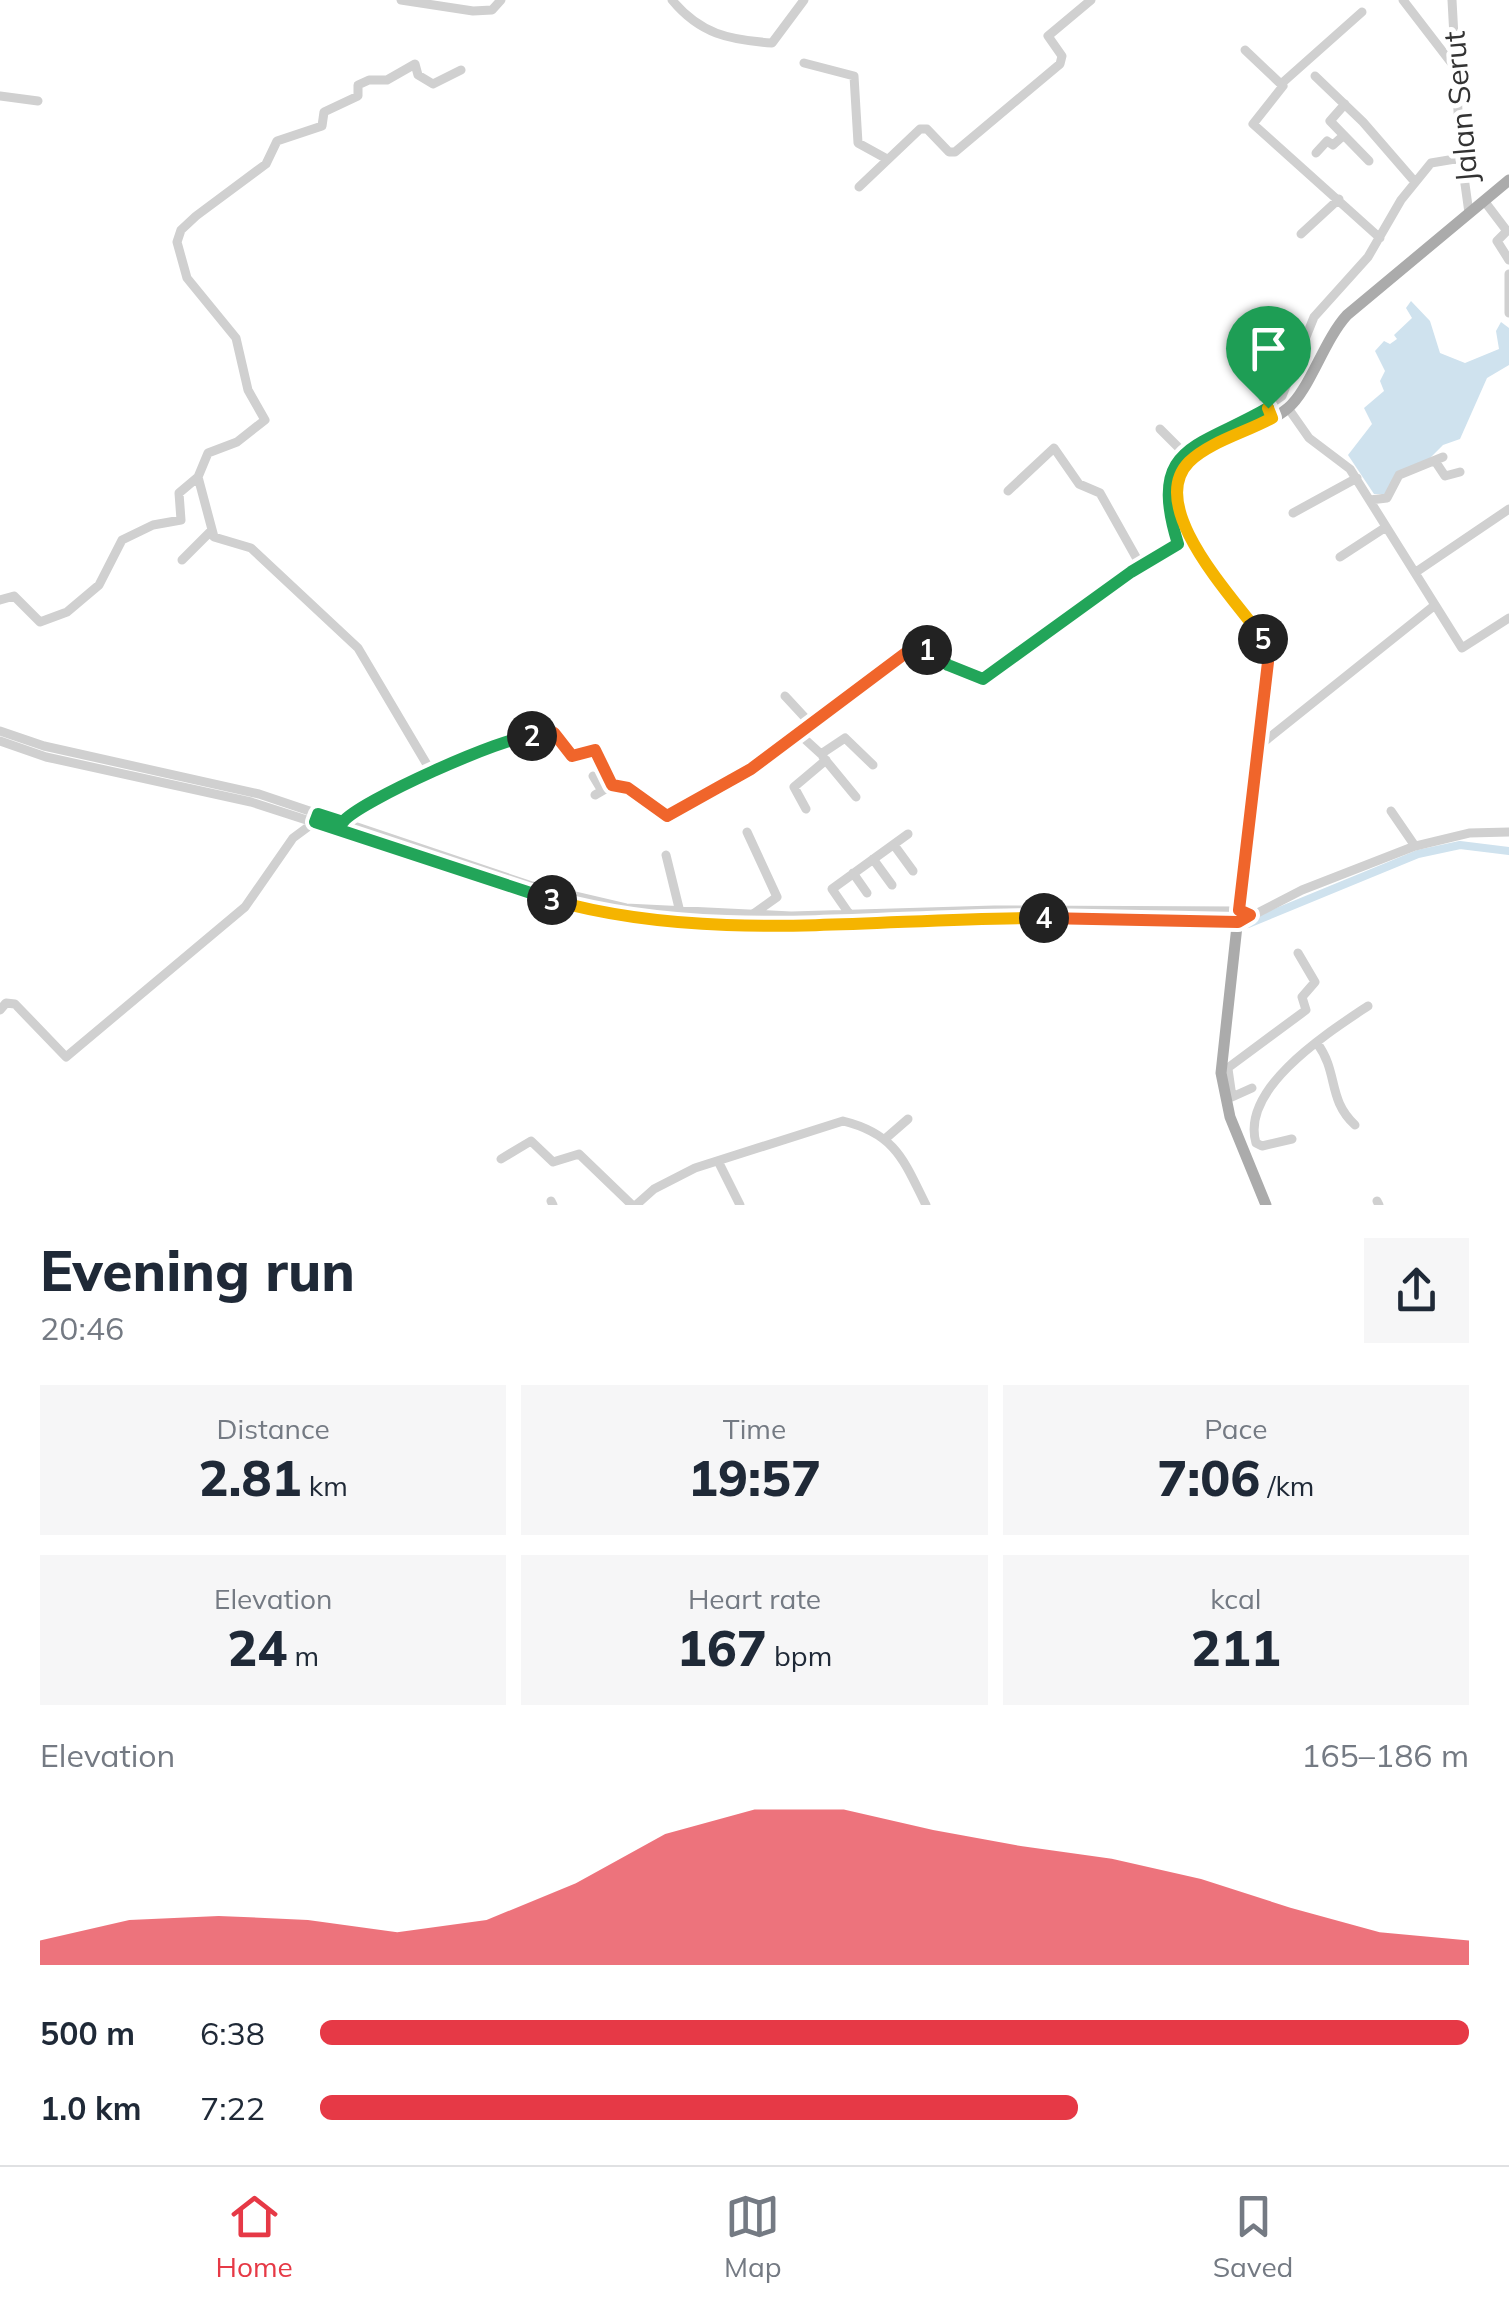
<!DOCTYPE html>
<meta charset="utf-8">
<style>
body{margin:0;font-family:Mulish,sans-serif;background:#f6f6f7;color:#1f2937;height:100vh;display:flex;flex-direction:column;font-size:38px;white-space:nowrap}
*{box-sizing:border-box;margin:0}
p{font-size:32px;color:#747a83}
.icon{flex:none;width:55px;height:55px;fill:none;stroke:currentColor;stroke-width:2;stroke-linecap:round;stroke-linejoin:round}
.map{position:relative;height:1205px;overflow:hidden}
.panel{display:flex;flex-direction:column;background:#fff;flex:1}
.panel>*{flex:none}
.pin{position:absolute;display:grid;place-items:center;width:85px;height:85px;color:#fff;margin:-102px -42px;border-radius:50% 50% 50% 0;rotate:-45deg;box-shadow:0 0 10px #0007}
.pin .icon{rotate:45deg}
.km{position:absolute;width:50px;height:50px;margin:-25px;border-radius:50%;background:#222;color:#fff;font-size:28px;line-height:50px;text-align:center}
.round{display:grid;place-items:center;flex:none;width:105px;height:105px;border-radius:0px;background:#f6f6f7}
.headline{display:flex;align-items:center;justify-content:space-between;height:170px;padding:0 40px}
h1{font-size:55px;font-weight:800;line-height:75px}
.metrics{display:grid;grid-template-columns:repeat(3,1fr);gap:15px;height:170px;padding:10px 40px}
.metrics div{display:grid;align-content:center;border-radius:0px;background:#f6f6f7;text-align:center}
.metrics b{font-size:50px;font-weight:800}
.metrics small{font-size:28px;font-weight:400}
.metrics p{font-size:28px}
.chart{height:280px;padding:20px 40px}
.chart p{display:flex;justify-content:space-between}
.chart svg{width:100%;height:180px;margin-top:10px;fill:#e63946;opacity:.7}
ul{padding:0 40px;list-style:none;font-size:32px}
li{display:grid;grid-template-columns:160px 120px 1fr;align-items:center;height:75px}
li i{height:25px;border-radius:12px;background:#e63946}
.tabs{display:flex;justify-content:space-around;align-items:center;height:140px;border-top:2px solid #e0e1e3;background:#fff;font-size:28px;color:#747a83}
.tabs a{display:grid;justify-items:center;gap:5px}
.tabs .on{color:#e63946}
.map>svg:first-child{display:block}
.water{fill:#cfe2ee}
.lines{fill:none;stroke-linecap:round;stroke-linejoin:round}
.canal{stroke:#cfe2ee;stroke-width:8}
.minor{stroke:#d0d0d0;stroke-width:9}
.major{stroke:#ababab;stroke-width:11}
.split-1-casing{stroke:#fff;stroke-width:20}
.split-2-casing{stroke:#fff;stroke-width:20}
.split-3-casing{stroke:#fff;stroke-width:20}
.split-4-casing{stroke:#fff;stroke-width:20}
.split-5-casing{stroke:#fff;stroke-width:20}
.split-6-casing{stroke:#fff;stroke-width:20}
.split-1{stroke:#22a559;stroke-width:12}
.split-2{stroke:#f0652b;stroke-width:12}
.split-3{stroke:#22a559;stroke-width:12}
.split-4{stroke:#f5b400;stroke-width:12}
.split-5{stroke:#f0652b;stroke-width:12}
.split-6{stroke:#f5b400;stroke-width:12}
.labels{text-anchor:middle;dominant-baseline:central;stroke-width:10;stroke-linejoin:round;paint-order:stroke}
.street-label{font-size:30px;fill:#333;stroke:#fff}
</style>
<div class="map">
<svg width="1509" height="1205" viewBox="0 0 1509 1205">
<rect width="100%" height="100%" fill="#fff"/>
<path class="water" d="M1411 301 1430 321 1440 353 1465 363 1499 349 1496 331 1501 322 1509 328V365L1487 378 1460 439 1443 445 1428 460 1399 471 1388 494H1374L1348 455 1372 424 1364 408 1384 391 1380 381 1385 371 1375 351 1384 341 1390 344 1397 339 1394 335 1412 318 1406 308Z"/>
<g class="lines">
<path class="canal" d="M1248 924 1418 854 1460 845 1509 851"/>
<path class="minor" d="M401 0 473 11 492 10 501 0
M672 0C700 34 729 40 772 43L804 0
M1403 0 1453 65
M1452 0 1460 148 1469 213
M1245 50 1283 86 1253 124 1380 238
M804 63 854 76 858 143 887 159
M1315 76 1363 122 1415 182
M1281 84 1362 12
M0 96 38 101
M1345 104 1330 121 1369 161
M1316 153 1327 141 1333 145 1344 135
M859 187 920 129H927L949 152H955L1060 64 1062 56 1048 36 1091 0
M1485 202 1507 231 1497 241 1509 260
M1301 234 1339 199
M1509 274V313
M1253 376 1269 410
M1288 408 1309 438 1350 469 1462 648 1509 618
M1160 429 1186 455
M1435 461 1445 476 1460 472
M198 477 208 453 237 442 265 420 248 390 236 338 187 278 177 242 181 230 196 216 266 164 277 141 322 126 324 112 358 96V85L369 80H387L415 64 418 75 433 84 461 70
M1008 491 1054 448 1079 484 1100 493 1141 566
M1370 500 1387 498 1399 475 1443 457
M1293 513 1357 478
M1177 544 1168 507 1172 466 1193 444 1252 417 1282 396 1314 317 1368 257 1401 200 1431 163 1461 158
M1340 557 1386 527
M182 560 211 531
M1416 572 1509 509
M0 600 14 596 40 622 67 612 99 585 122 540 153 525 181 520 179 493 198 477 214 537 251 548 358 648 432 773 512 738 552 732 572 756 594 750 612 785 628 788 665 816 751 769 915 646 963 672 984 679 1131 572 1190 538
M785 696 810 723
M0 731 44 746 259 794 532 886 626 908 791 916 994 910 1241 911
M798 733 821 754 845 738 873 765
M0 741 46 757 251 802 573 906 667 920 793 925 1002 918 1238 923 1302 890 1415 846 1469 833 1509 832
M1260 745 1435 605
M823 757 856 797
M593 776 602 791
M595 795 612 785
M806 809 794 787 826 760
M1391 811 1415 846
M343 822 352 812 432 773
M747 832 777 897 752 915
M894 845 913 871
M666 855 680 912
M873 859 892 885
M853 873 867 893
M850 915 832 889 908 834
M0 1010 6 1003 15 1004 66 1057 245 907 293 838 316 821
M1317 1043C1339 1073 1327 1099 1355 1125
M1228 1069 1232 1097 1252 1088
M1221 1073 1306 1010 1302 997 1315 982 1298 953
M885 1139 908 1119
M1292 1139 1262 1146 1256 1143C1240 1088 1329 1032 1368 1006
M501 1159 531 1141 553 1162 579 1154 632 1205
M719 1163 740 1205
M551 1201 553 1205
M1377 1201 1379 1205
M636 1205 654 1189 695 1168 843 1121C896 1134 904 1161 926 1205"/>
<path class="major" d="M1266 1205 1230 1117 1221 1073 1267 650C1244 586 1168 552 1180 474 1205 439 1256 435 1288 408 1309 391 1324 340 1347 315L1509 180"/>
</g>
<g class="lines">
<g class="split-1-casing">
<path id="split-1" d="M927 650 948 665 983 679 1131 572 1178 544C1147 444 1198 449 1268 408"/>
</g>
<g class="split-2-casing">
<path id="split-2" d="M532 736 554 733 572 756 595 750 612 785 628 788 667 816 751 769 915 646 927 650"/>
</g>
<g class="split-3-casing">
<path id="split-3" d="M532 736C507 735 357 802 343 822L318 814 315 822 552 900"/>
</g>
<g class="split-4-casing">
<path id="split-4" d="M552 900C711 945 882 917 1044 918"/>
</g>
<g class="split-5-casing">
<path id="split-5" d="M1044 918 1238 922 1250 915 1239 910 1268 662 1263 639"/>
</g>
<g class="split-6-casing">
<path id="split-6" d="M1263 639C1238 602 1144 508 1189 462 1209 442 1247 432 1272 418L1268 408"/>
</g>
<use href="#split-1" class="split-1"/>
<use href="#split-2" class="split-2"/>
<use href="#split-3" class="split-3"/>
<use href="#split-4" class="split-4"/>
<use href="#split-5" class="split-5"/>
<use href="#split-6" class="split-6"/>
</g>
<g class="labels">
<g class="street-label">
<text transform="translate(1460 107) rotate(-95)">Jalan Serut</text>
</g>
</g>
</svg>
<div class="pin" style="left:1268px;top:408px;background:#1e9e55"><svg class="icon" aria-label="arrive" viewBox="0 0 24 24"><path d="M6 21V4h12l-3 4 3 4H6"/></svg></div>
<b class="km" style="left:927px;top:650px">1</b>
<b class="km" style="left:532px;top:736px">2</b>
<b class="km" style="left:552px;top:900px">3</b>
<b class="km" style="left:1044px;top:918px">4</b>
<b class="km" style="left:1263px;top:639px">5</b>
</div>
<section class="panel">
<div class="headline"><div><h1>Evening run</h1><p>20:46</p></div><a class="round"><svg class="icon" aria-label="share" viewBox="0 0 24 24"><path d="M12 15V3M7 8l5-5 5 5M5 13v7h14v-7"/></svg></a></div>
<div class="metrics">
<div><p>Distance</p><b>2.81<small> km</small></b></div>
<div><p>Time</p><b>19:57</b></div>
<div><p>Pace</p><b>7:06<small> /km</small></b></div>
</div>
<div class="metrics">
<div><p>Elevation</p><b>24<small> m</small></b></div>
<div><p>Heart rate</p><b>167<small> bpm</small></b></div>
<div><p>kcal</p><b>211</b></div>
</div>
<div class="chart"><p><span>Elevation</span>165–186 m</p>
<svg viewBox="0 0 160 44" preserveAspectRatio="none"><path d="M0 44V38L10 33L20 32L30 33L40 36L50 33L60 24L70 12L80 6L90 6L100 11L110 15L120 18L130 23L140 30L150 36L160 38V44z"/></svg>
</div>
<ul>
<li><b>500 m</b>6:38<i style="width:100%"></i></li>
<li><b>1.0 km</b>7:22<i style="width:66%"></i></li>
</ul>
</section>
<nav class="tabs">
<a class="on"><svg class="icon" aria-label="home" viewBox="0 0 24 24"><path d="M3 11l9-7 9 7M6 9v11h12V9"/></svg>Home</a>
<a><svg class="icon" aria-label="map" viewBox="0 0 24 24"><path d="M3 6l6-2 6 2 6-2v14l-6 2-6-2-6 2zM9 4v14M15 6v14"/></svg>Map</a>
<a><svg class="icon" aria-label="saved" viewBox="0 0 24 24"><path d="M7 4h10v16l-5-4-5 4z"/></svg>Saved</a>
</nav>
